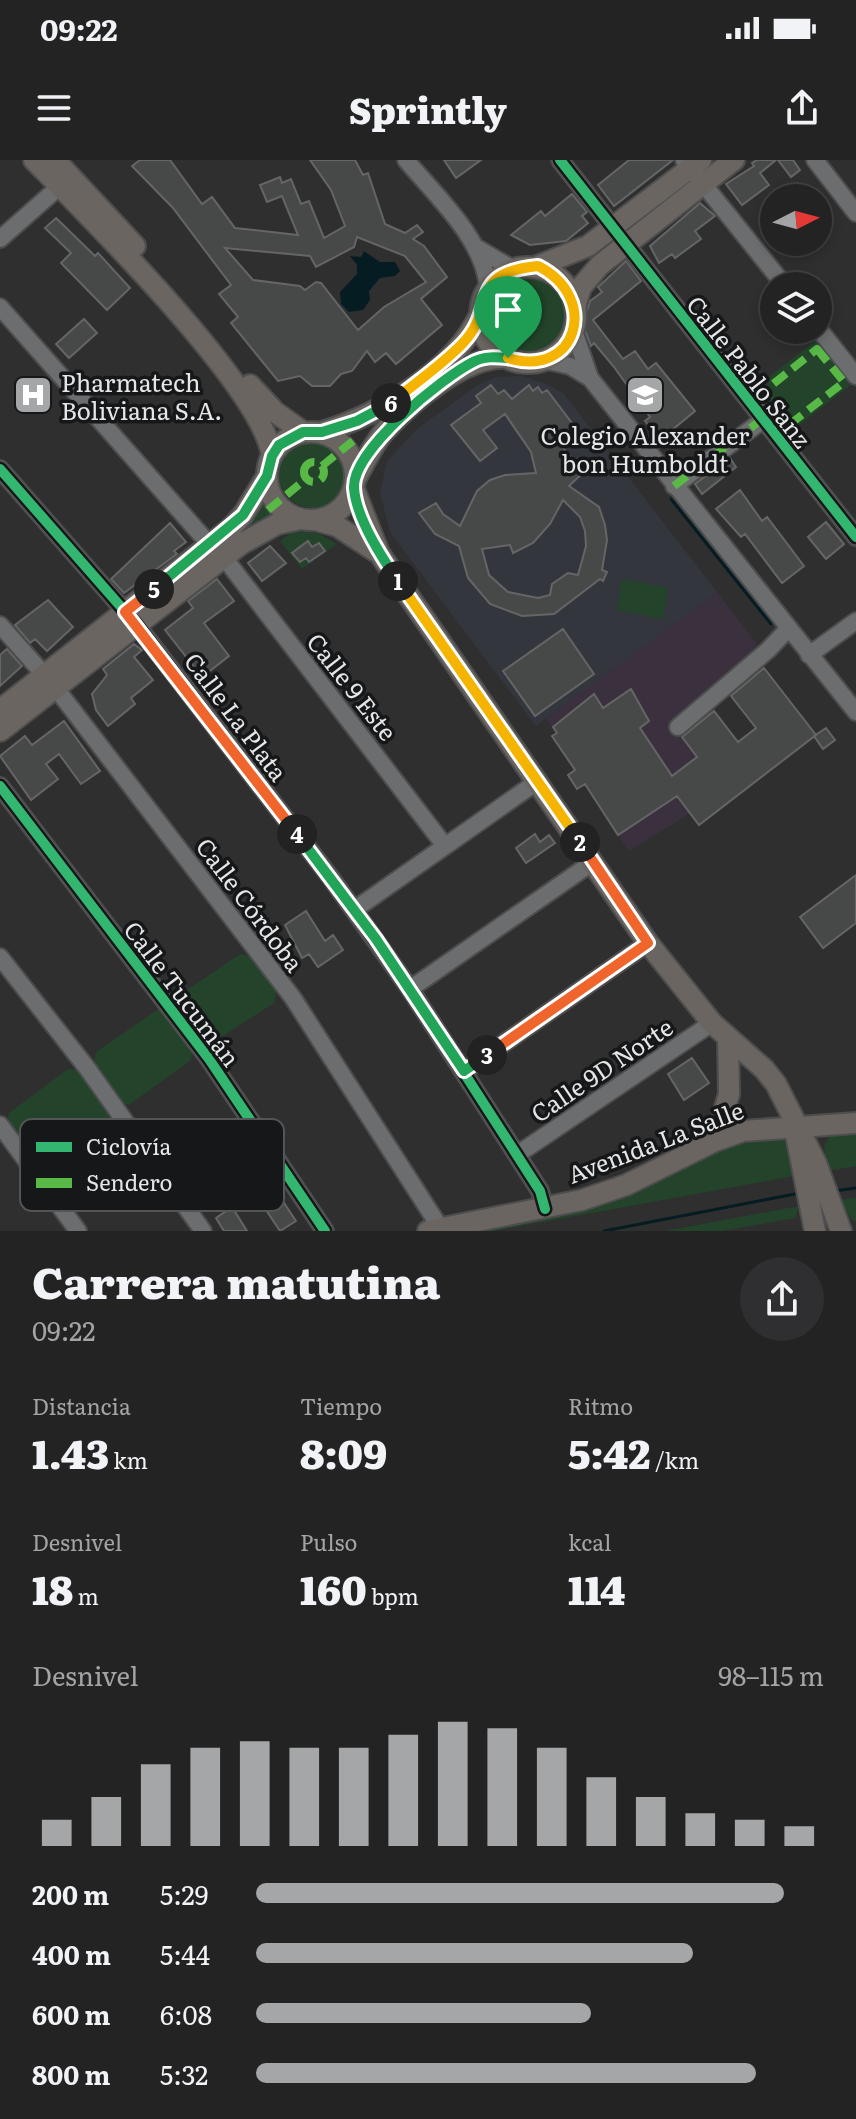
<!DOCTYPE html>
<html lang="es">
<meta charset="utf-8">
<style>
body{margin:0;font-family:Literata,serif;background:#2f2f31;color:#f1f3f6;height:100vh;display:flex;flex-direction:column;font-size:30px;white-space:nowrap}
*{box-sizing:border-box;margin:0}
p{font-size:26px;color:#a3a4a6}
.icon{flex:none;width:44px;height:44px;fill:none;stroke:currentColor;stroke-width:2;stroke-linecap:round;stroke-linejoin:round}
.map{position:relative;height:1071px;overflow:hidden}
.details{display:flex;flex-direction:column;background:#232324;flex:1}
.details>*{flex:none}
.needle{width:52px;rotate:84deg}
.buttons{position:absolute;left:760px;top:24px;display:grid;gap:16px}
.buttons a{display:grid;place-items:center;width:72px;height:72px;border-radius:50%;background:#232324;box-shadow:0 4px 12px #0003,0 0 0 2px #404041;font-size:40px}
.pin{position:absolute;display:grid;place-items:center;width:68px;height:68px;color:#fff;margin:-82px -34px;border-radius:50% 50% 50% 0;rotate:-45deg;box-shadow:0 0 8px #0007}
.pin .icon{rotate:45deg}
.km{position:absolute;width:40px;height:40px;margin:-20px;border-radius:50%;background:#222;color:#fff;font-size:22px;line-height:40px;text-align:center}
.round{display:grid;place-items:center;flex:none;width:84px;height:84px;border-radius:42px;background:#2f2f31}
.headline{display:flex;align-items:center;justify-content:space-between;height:136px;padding:0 32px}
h1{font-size:44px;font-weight:800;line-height:60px}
.metrics{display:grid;grid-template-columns:repeat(3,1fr);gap:12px;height:136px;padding:8px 32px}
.metrics div{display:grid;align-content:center}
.metrics b{font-size:40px;font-weight:800}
.metrics small{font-size:22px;font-weight:400}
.metrics p{font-size:22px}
.chart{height:224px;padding:16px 32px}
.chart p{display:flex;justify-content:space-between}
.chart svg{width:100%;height:144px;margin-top:8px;stroke:#a5a6a7;stroke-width:6}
ul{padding:0 32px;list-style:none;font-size:26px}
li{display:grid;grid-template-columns:128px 96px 1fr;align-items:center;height:60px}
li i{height:20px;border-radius:10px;background:#a5a6a7}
.status{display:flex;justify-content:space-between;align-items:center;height:56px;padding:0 40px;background:#232324;direction:ltr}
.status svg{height:22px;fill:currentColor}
header{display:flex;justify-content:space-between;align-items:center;height:104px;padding:0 32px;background:#232324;font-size:36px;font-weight:800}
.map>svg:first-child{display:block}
.built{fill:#33363d}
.medical{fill:#3b313e}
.green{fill:#23442a}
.water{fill:#051c22}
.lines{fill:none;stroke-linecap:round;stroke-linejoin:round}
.stream{stroke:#051c22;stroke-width:3}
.building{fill:#474848;stroke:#656566;stroke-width:2;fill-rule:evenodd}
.minor-casing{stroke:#4d4d4e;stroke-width:20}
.major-casing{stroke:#4d4d4e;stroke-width:24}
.minor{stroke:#6c6d6e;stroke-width:16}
.major{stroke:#6a6560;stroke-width:20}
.quiet{stroke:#58b947;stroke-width:8;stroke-dasharray:16 8;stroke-linecap:butt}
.cycleway-casing{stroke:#161718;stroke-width:15}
.cycleway{stroke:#33b770;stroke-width:10}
.split-1-casing{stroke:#fff;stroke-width:16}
.split-2-casing{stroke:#fff;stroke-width:16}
.split-3-casing{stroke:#fff;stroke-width:16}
.split-4-casing{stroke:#fff;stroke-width:16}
.split-5-casing{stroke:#fff;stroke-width:16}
.split-6-casing{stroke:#fff;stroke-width:16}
.split-7-casing{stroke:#fff;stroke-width:16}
.split-1{stroke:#22a559;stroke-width:10}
.split-2{stroke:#f5b400;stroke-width:10}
.split-3{stroke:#f0652b;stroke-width:10}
.split-4{stroke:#22a559;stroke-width:10}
.split-5{stroke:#f0652b;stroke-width:10}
.split-6{stroke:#22a559;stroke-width:10}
.split-7{stroke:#f5b400;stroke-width:10}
.labels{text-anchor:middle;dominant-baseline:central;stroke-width:7;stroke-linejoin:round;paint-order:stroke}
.street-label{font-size:24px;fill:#e5e6e7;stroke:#161718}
.poi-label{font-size:24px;fill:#e5e6e7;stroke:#161718;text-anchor:start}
.key{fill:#161718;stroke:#545556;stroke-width:2}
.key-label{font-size:22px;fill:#e5e6e7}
</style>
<div class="status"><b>09:22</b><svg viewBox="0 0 49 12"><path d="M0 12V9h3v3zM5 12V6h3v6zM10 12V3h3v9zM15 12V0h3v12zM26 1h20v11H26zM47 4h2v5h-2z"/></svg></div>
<header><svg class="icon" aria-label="menu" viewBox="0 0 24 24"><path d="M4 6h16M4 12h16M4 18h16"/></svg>Sprintly<svg class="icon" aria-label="share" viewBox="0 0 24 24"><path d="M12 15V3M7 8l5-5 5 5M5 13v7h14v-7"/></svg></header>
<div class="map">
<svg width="856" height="1071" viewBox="0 0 856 1071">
<rect width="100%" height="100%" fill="#2f2f30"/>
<path class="built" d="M521 216 547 224 564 234 717 432 536 566 390 372 380 333 387 301 418 268 478 225 496 217Z"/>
<path class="medical" d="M717 432 762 491 674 567 697 597 673 615 689 636 690 653 629 691 585 625 577 629 568 615 574 610 552 576 556 573 546 558Z"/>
<path class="green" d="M489 156a38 38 0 1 1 76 0a38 38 0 1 1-76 0Z
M819 178 853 223 786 275 752 230Z
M278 312a36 36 0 1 1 72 0a36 36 0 1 1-72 0Z
M265 339 277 355 244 369Z
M305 371 319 374 337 384 302 409 280 381 291 373Z
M622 419 668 428 663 459 617 450Z
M240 794 251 796 278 825 274 843 215 881 205 880 177 842 181 834Z
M157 850H167L193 889 191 900 129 945 122 943 93 909 96 892Z
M68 909 81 911 110 952V971L57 1010H42L7 964 9 953Z
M856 970V1006L828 1011 824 986 831 975Z
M783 975 794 1016 493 1071H459L733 980Z
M856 1038V1061H853L839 1040Z
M799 1046 795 1058 721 1071H665Z"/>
<path class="water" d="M364 91 380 102H395L400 111 395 116 380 118 369 131 370 140 363 150 349 152 341 144 340 132 357 114V105L350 96 361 97Z"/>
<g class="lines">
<path class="stream" d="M671 339 771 464
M834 1031 856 1028
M604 1071 795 1034"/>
</g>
<path class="building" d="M140 0H170L202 44 212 37 235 68 298 75 282 36 267 42 260 25 280 17 282 23 291 19 301 44 309 41 324 78 345 66 331 30 310 0H355L363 15 368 13 385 64 405 73 417 65 423 72 413 79 424 86 447 117 421 139 442 165 396 204 386 193 375 202 367 191 352 211 341 214 330 226H312L300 216 278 221 231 163 238 157 219 134 231 125 173 48 132 6ZM357 77 405 96 426 122 384 147 358 170 321 123 316 122 305 130 300 126 253 120 225 88 310 96 316 107 354 87Z
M444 0H481L456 18Z
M629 0H673L614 46 598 25Z
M757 0H776L760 13 769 25 742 45 726 24 754 6 752 3Z
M778 0H793L800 10 791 17Z
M572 34 587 52 582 56 588 63 566 81 530 85 511 75 541 51 545 56Z
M700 43 715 56 695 71 701 79 675 98 672 94 659 103 650 86Z
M56 58 95 96 98 93 130 128 107 150 61 103 71 93 45 68Z
M626 101 641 121 593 160 623 199 635 191 648 209 656 203 695 251 660 280 645 261 650 257 614 207 594 183 591 186 583 165 590 141 602 132 598 127Z
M84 159 97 173 69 198 56 184Z
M38 219 50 232 28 252 16 239Z
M491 225 498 234 504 230 512 239 529 225 533 231 538 227 542 233 547 230 578 271 561 285 583 313 569 326 599 347 605 365 607 380 602 410 607 412 603 421 600 419 554 454 522 456 490 444 468 418 459 386 435 374 419 353 436 343 443 354 460 366 477 331 490 320 505 315 536 313 531 292 505 254 483 270 497 288 480 301 451 265 481 243 476 236ZM563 340 580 357 585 371 586 386 578 415 568 413 552 424 550 435 538 438 508 432 489 415 482 389 510 385 513 393 533 383 550 364Z
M730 298 736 307 702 334 695 324Z
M740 330 762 361 767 357 804 406 782 423 745 374 741 377 716 349Z
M826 362 844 384 826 399 808 377Z
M170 363 186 382 174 391 177 394 124 433 111 419Z
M308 381 312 387 319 383 325 391 309 402 306 398 300 402 292 393Z
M270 386 286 403 262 421 248 403Z
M217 419 234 441 204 463 229 496 202 517 165 470 193 448 188 441Z
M48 440 73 467 47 491 35 479 30 483 15 465Z
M563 469 594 514 535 556 503 511Z
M134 484 142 490 134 497 153 520 131 538 135 544 108 566 96 550 92 534 107 515 103 509Z
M7 489 22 506 0 526V495Z
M764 508 816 575 699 665 677 636 618 675 585 624 577 629 568 615 575 610 552 576 557 573 553 567 594 534 603 548 631 529 649 561 640 568 672 616 697 597 682 577 714 551 738 582 756 568 731 536Z
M64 561 100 611 81 624 59 594 46 604 58 619 31 640 0 596 25 576 32 585Z
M826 568 835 580 823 589 814 576Z
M535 674 540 682 549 675 555 683 526 703 516 688Z
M856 715V763L823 788 800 757Z
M306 751 325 781 333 775 343 790 318 807 309 794 302 798 285 765Z
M692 898 709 923 684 940 668 914Z
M278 1034 296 1061 280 1071 262 1044Z
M232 1047 247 1071H224L216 1058Z"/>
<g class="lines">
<g class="minor-casing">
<path id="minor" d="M406 0C436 36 484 79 488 128
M560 0 856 377
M684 0 785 126
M815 0 856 53
M0 79 60 26
M477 88 513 109
M0 147 210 385
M818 168 856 216
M574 171 590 218 856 552
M544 200 570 206 588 217
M0 309 136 464 331 718 410 829 540 1031 545 1049
M674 326 763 260
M223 396 445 686
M0 465 55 527 293 838 441 1069
M809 495 856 461
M678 567 768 490 788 469
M0 626 209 899 325 1071
M354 750 538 621
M0 797 87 908 203 1071
M410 829 593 702
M464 911 648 783
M0 965 78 1071
M518 994 712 863"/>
</g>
<g class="major-casing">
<path id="major" d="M34 0C88 55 263 228 272 296
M55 0 135 86
M538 106 588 86 701 0
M480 155a48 48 0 1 1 96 0a48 48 0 1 1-96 0Z
M575 147 581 127 600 105 734 0
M250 225 275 252 303 272
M267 316a44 44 0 1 1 88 0a44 44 0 1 1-88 0Z
M322 272C378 255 456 210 480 154
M355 320C364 304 372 286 384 272 411 242 467 194 508 198
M354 329 379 393 648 783 712 863 764 909 776 924 816 1003 841 1071
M315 360 337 366 375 391
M0 550 231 368 243 355 267 316
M0 571 241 384 277 364 301 359
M796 975 815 1071
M715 981 729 934 728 878
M428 1071 582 1040 626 1025 715 981 743 971 856 963"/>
</g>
<use href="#minor" class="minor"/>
<use href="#major" class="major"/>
<path class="quiet" d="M817 189 844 222 789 265 763 232Z
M304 312a10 10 0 1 1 20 0a10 10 0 1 1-20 0Z
M322 306 359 276
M674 326 769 254
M268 350 306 319"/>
<g class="cycleway-casing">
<path id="cycleway" d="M560 0 856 377
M0 309 136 464 331 718 410 829 540 1031 545 1049
M0 626 209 899 325 1071"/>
</g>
<use href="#cycleway" class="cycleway"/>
</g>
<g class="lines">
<g class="split-1-casing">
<path id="split-1" d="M398 421C382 398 356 357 354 328 352 290 442 218 473 202 484 196 496 197 508 198"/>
</g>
<g class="split-2-casing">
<path id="split-2" d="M398 421 580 682"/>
</g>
<g class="split-3-casing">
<path id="split-3" d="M487 895 648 783 580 682"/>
</g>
<g class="split-4-casing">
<path id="split-4" d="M297 674 376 779 464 911 487 895"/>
</g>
<g class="split-5-casing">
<path id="split-5" d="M154 429 125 452 297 674"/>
</g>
<g class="split-6-casing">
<path id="split-6" d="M154 429 243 355 267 316 272 296 279 285 303 272H322L357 261 391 243"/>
</g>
<g class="split-7-casing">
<path id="split-7" d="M391 243C415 223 442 205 463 183 498 146 466 113 538 106 601 138 577 219 508 198"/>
</g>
<use href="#split-1" class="split-1"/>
<use href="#split-2" class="split-2"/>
<use href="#split-3" class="split-3"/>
<use href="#split-4" class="split-4"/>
<use href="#split-5" class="split-5"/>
<use href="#split-6" class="split-6"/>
<use href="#split-7" class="split-7"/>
</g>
<defs>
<g id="hospital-square" transform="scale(2)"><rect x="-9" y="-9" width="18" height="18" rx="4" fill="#a5a6a7" stroke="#161718"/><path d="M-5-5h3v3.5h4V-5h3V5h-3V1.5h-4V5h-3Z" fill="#fff"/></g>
<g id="school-square" transform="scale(2)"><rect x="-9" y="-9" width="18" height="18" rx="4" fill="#a5a6a7" stroke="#161718"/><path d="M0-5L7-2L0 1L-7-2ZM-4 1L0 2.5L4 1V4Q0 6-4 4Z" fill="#fff"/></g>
</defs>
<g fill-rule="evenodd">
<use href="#hospital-square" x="33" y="235"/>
<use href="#school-square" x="645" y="235"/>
</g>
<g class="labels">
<g class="street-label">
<text transform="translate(750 211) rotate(52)">Calle Pablo Sanz</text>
<text transform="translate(353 526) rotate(52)">Calle 9 Este</text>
<text transform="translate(237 556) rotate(53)">Calle La Plata</text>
<text transform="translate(251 744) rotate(53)">Calle Córdoba</text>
<text transform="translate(183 833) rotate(53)">Calle Tucumán</text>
<text transform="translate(601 909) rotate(-34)">Calle 9D Norte</text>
<text transform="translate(655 981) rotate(-21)">Avenida La Salle</text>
</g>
<g class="poi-label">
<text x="61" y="221">Pharmatech<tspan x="61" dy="28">Boliviana S.A.</tspan></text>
<text x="645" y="274" text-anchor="middle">Colegio Alexander<tspan x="645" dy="28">bon Humboldt</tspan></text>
</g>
</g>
<rect x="20" y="959" width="264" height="92" rx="12" class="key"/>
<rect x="36" y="982" width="36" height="10" fill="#33b770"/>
<rect x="36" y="1018" width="36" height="10" fill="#58b947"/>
<g class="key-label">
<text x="86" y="995">Ciclovía</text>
<text x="86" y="1031">Sendero</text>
</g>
</svg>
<div class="buttons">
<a><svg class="needle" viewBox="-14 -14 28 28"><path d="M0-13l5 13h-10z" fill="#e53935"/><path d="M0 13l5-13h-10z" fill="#a3a4a6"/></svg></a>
<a><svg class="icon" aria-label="layers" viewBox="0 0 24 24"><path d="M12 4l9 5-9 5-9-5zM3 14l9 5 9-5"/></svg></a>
</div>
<div class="pin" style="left:508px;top:198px;background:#1e9e55"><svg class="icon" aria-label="arrive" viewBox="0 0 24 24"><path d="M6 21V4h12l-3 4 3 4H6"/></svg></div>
<b class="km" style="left:398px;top:421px">1</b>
<b class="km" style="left:580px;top:682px">2</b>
<b class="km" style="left:487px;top:895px">3</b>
<b class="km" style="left:297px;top:674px">4</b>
<b class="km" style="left:154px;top:429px">5</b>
<b class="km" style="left:391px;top:243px">6</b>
</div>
<section class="details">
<div class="headline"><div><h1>Carrera matutina</h1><p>09:22</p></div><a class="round"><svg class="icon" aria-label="share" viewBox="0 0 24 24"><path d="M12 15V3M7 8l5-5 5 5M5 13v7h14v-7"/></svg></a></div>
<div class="metrics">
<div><p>Distancia</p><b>1.43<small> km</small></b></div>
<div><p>Tiempo</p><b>8:09</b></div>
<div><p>Ritmo</p><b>5:42<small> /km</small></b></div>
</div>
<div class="metrics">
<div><p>Desnivel</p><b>18<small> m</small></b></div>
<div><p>Pulso</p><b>160<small> bpm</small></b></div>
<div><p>kcal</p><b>114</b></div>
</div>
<div class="chart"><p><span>Desnivel</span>98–115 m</p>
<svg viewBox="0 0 160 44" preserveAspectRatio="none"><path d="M5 44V36M15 44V29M25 44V19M35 44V14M45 44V12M55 44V14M65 44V14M75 44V10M85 44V6M95 44V8M105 44V14M115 44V23M125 44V29M135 44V34M145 44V36M155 44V38"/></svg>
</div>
<ul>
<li><b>200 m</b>5:29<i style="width:93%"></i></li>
<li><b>400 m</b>5:44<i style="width:77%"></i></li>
<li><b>600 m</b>6:08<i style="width:59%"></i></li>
<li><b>800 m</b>5:32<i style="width:88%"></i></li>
</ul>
</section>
